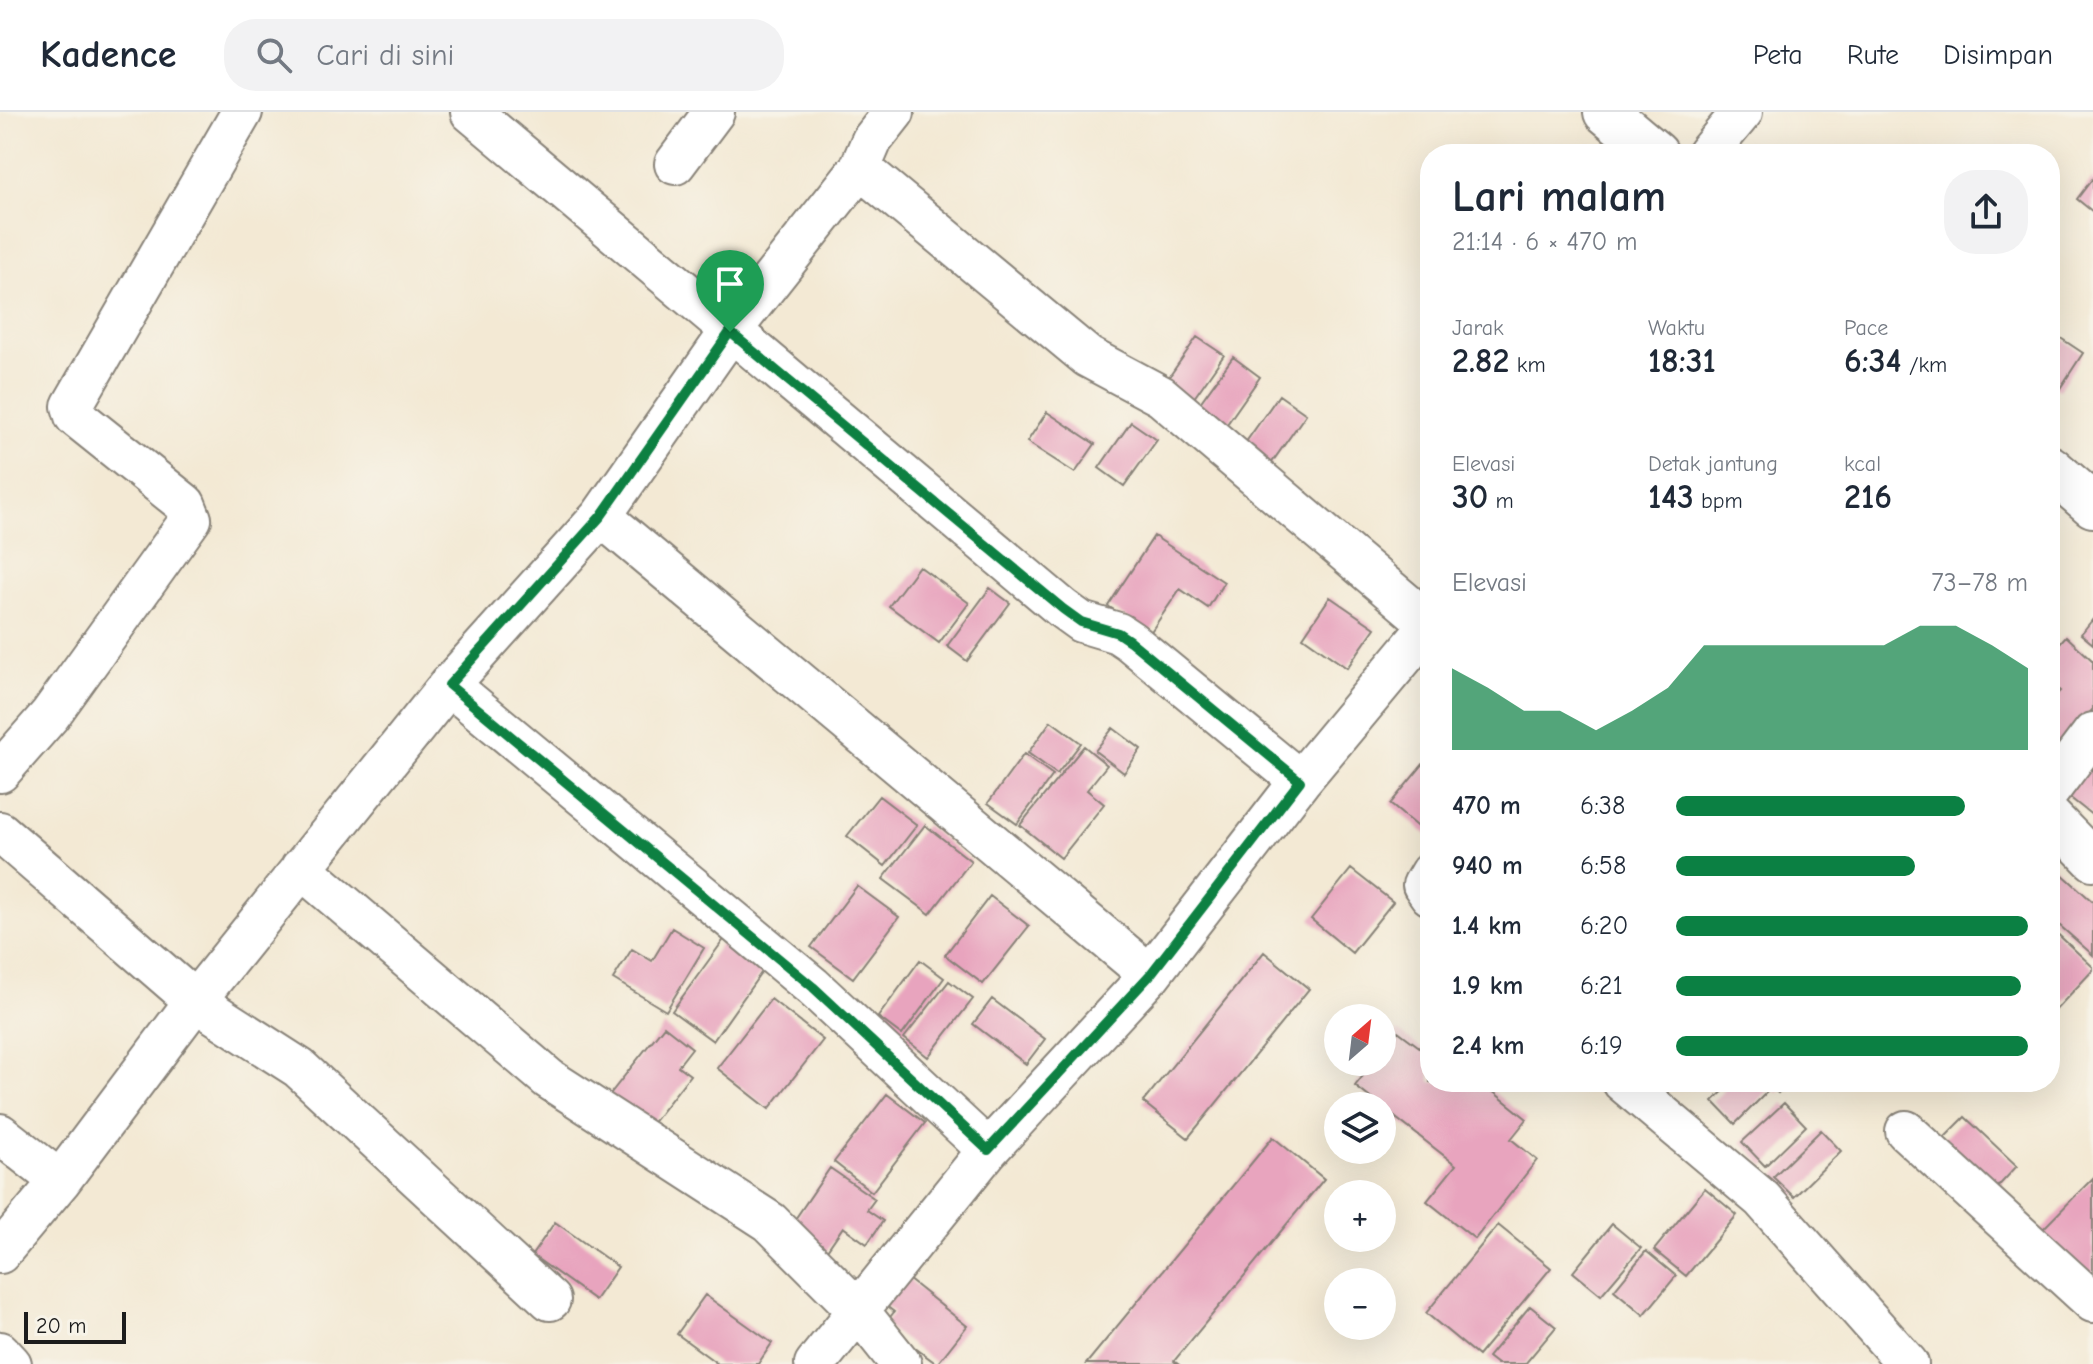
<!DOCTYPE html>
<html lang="id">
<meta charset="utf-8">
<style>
body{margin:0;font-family:"Comic Neue",sans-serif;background:#f2f2f3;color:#1f2937;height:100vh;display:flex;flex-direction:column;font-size:30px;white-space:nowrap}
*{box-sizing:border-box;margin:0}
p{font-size:26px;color:#747a83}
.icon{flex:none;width:44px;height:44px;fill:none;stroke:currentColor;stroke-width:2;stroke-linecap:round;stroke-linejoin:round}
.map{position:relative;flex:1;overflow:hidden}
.panel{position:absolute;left:1420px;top:32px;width:640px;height:948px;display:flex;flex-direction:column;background:#fff;border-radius:32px;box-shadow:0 8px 32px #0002}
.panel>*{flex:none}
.needle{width:52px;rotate:28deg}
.fabs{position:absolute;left:1324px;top:892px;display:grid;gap:16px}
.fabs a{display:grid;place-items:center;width:72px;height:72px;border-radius:50%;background:#fff;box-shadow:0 8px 32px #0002;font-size:40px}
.scale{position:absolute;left:24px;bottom:20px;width:102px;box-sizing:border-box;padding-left:8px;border:4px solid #1c1c1c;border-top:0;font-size:22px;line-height:28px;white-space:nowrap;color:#1c1c1c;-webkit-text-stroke:6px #f7f3e8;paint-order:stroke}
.pin{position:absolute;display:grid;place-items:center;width:68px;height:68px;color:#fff;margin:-82px -34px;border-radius:50% 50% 50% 0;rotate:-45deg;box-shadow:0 0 8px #0007}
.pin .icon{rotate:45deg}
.round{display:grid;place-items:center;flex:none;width:84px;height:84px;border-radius:32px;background:#f2f2f3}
.head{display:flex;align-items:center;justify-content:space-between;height:136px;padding:0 32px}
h1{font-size:44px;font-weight:700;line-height:60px}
.stats{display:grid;grid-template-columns:repeat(3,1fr);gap:12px;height:136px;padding:8px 32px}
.stats div{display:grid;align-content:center}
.stats b{font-size:34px;font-weight:700}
.stats small{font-size:22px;font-weight:400}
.stats p{font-size:22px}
.chart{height:224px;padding:16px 32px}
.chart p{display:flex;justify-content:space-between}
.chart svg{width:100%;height:144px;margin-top:8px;fill:#0b8043;opacity:.7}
ul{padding:0 32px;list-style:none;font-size:26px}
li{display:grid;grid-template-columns:128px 96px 1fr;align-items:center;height:60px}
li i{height:20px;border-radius:10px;background:#0b8043}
header{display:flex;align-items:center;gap:48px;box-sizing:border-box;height:112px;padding:0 40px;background:#fff;border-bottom:2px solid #e0e1e3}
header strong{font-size:38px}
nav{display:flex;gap:44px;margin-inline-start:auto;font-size:28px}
.search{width:560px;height:72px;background:#f2f2f3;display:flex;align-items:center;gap:20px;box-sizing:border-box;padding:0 28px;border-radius:32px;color:#747a83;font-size:30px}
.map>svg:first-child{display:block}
.building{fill:#e8a4be}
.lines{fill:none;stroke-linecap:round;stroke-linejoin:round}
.minor-casing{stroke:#888278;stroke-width:44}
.major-casing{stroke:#888278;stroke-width:48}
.minor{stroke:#fff;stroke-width:40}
.major{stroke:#fff;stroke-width:44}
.route-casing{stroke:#fff;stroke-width:16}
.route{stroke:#0b8043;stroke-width:10}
</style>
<header>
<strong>Kadence</strong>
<div class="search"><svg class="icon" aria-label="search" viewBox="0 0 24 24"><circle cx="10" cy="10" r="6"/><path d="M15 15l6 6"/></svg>Cari di sini</div>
<nav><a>Peta</a><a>Rute</a><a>Disimpan</a></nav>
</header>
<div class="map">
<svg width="2093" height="1252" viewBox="0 0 2093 1252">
<rect width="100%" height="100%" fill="#f7f3e8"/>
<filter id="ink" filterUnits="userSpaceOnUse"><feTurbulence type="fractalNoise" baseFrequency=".0125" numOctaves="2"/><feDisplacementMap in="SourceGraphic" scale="16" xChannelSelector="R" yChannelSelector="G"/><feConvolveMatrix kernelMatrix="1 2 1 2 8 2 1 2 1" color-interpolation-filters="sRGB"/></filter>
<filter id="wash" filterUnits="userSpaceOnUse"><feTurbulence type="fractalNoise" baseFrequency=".006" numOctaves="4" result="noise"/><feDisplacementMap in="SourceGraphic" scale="32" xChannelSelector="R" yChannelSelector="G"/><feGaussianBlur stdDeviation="1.8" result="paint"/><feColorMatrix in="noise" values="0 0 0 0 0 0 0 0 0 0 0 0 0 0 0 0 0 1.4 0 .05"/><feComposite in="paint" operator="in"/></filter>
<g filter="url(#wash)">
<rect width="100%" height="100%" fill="#f3e9d4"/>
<g id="blocks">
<path class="building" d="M2093 66V100L2077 87Z
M2050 219 2083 241 2059 278 2050 273Z
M1197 225 1224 243 1187 296 1160 278Z
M1233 245 1260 265 1220 322 1192 302Z
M1279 283 1306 302 1268 356 1241 337Z
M1047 300 1095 332 1075 361 1027 330Z
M1131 310 1157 328 1124 374 1099 356Z
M1154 424 1224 470 1208 496 1180 477 1150 521 1108 494Z
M919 454 969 491 939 531 889 494Z
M990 476 1010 491 967 549 947 534Z
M1330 485 1375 516 1347 556 1303 525Z
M2093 507V532L2081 522Z
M2066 524 2093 549V597L2050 645V589L2060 579 2050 570V542Z
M1051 609 1081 631 1057 662 1028 641Z
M1113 616 1141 637 1124 661 1095 639Z
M2093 633V704L2058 676Z
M1084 634 1107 653 1087 678 1104 692 1061 746 1020 713Z
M1024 642 1053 663 1017 712 988 691Z
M1424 651 1430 655V720L1427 723 1390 692Z
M879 684 917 713 885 754 847 724Z
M925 713 971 749 930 802 883 767Z
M2050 751 2093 790V843L2050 805Z
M1351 757 1393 790 1352 841 1311 807Z
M857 774 899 805 853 866 811 835Z
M990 784 1029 814 983 872 945 843Z
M2050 815 2093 855V858L2050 904Z
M672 816 704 836 666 899 613 867 632 837 652 849Z
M725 826 766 854 713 929 672 899Z
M1264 840 1309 877 1188 1026 1143 990Z
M920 848 944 866 902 923 878 905Z
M949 869 973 887 928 945 904 926Z
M771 887 823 928 769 997 717 956Z
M992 887 1045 927 1026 952 973 912Z
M664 914 692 936 678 954 690 963 648 1017 607 986Z
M1398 919 1430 943V970H1481L1527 1007 1511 1027 1537 1048 1475 1127 1427 1089 1456 1053 1355 974 1374 950H1382V939Z
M1733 970H1761L1769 978 1735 1012 1713 989Z
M1766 970H1788L1778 981Z
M887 982 925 1011 872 1080 834 1050Z
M1784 991 1806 1014 1765 1054 1742 1030Z
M1965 1005 2017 1054 1993 1080 1940 1030Z
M1821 1018 1841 1039 1794 1085 1773 1065Z
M1273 1025 1324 1067 1174 1249 1178 1252H1086Z
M830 1056 875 1087 867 1098 883 1109 867 1132 843 1115 825 1141 789 1116Z
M2093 1066V1175L2037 1123Z
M1705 1076 1737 1103 1686 1164 1654 1138Z
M555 1110 618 1155 595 1188 532 1143Z
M1612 1112 1641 1136 1601 1183 1573 1160Z
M1498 1113 1551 1156 1478 1244 1426 1201Z
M1646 1139 1676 1164 1644 1203 1614 1178Z
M898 1159 967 1214 937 1252 884 1213 894 1200 876 1186Z
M705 1183 772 1231 758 1252H718L677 1222Z
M1530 1194 1556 1215 1525 1252H1497L1488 1245Z"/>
</g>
</g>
<g filter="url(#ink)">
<use href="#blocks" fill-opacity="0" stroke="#888278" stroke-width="2"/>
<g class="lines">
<g class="minor-casing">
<path id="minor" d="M471 0 1063 497 1081 510 1118 521 1130 529 1300 669
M1707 42 1742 0
M675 52 714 0
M860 56 1088 245 1161 284 1430 512
M601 404 1150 863
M449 573 813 875 988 1038
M0 660 50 603 191 407 185 392 75 304 72 294 242 0
M2050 678 2093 621
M2050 704 2093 748
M0 720 195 889 299 956 550 1188
M301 756 549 967 770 1110 857 1197 901 1252
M1430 761 1423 773 1430 783
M1623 970 1762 1087 1908 1252
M1906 1019 2093 1190
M0 1022 60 1069
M0 1141 60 1069 195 889 449 573 601 404 730 220 860 56 872 28 894 0
M0 1240 11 1252
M815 1252 988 1038 1150 863 1300 669 1430 513"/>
</g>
<g class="major-casing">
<path id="major" d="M1606 0 1656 42
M2050 356 2093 393"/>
</g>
<use href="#minor" class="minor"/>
<use href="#major" class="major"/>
</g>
</g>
<g class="lines" filter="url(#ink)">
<g class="route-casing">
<path id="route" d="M730 220 1063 497 1081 510 1118 521 1130 529 1300 669 1150 863 988 1038 813 875 449 573 601 404Z"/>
</g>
<use href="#route" class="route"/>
</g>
</svg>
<div class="fabs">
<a><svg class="needle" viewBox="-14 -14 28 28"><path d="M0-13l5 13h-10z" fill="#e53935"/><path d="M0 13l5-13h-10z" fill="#747a83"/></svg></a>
<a><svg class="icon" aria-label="layers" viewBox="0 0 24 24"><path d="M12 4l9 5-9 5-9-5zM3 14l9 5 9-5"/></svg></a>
<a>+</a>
<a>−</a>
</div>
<div class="scale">20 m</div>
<div class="pin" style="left:730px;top:220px;background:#1e9e55"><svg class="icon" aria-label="arrive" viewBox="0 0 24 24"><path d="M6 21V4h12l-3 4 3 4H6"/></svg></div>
<section class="panel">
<div class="head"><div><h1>Lari malam</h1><p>21:14 · 6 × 470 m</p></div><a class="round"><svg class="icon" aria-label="share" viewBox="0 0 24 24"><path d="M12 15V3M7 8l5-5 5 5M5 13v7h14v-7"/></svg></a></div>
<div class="stats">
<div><p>Jarak</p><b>2.82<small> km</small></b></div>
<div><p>Waktu</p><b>18:31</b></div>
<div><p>Pace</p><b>6:34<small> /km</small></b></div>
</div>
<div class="stats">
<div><p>Elevasi</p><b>30<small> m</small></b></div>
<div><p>Detak jantung</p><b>143<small> bpm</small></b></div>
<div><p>kcal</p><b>216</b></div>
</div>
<div class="chart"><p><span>Elevasi</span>73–78 m</p>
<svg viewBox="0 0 160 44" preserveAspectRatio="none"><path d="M0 44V19L10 25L20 32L30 32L40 38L50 32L60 25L70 12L80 12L90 12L100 12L110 12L120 12L130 6L140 6L150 12L160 19V44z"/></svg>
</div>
<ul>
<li><b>470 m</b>6:38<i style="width:82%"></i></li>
<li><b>940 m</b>6:58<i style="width:68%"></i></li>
<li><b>1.4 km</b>6:20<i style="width:100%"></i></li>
<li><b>1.9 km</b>6:21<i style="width:98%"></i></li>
<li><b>2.4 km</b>6:19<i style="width:100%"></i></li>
</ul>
</section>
</div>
